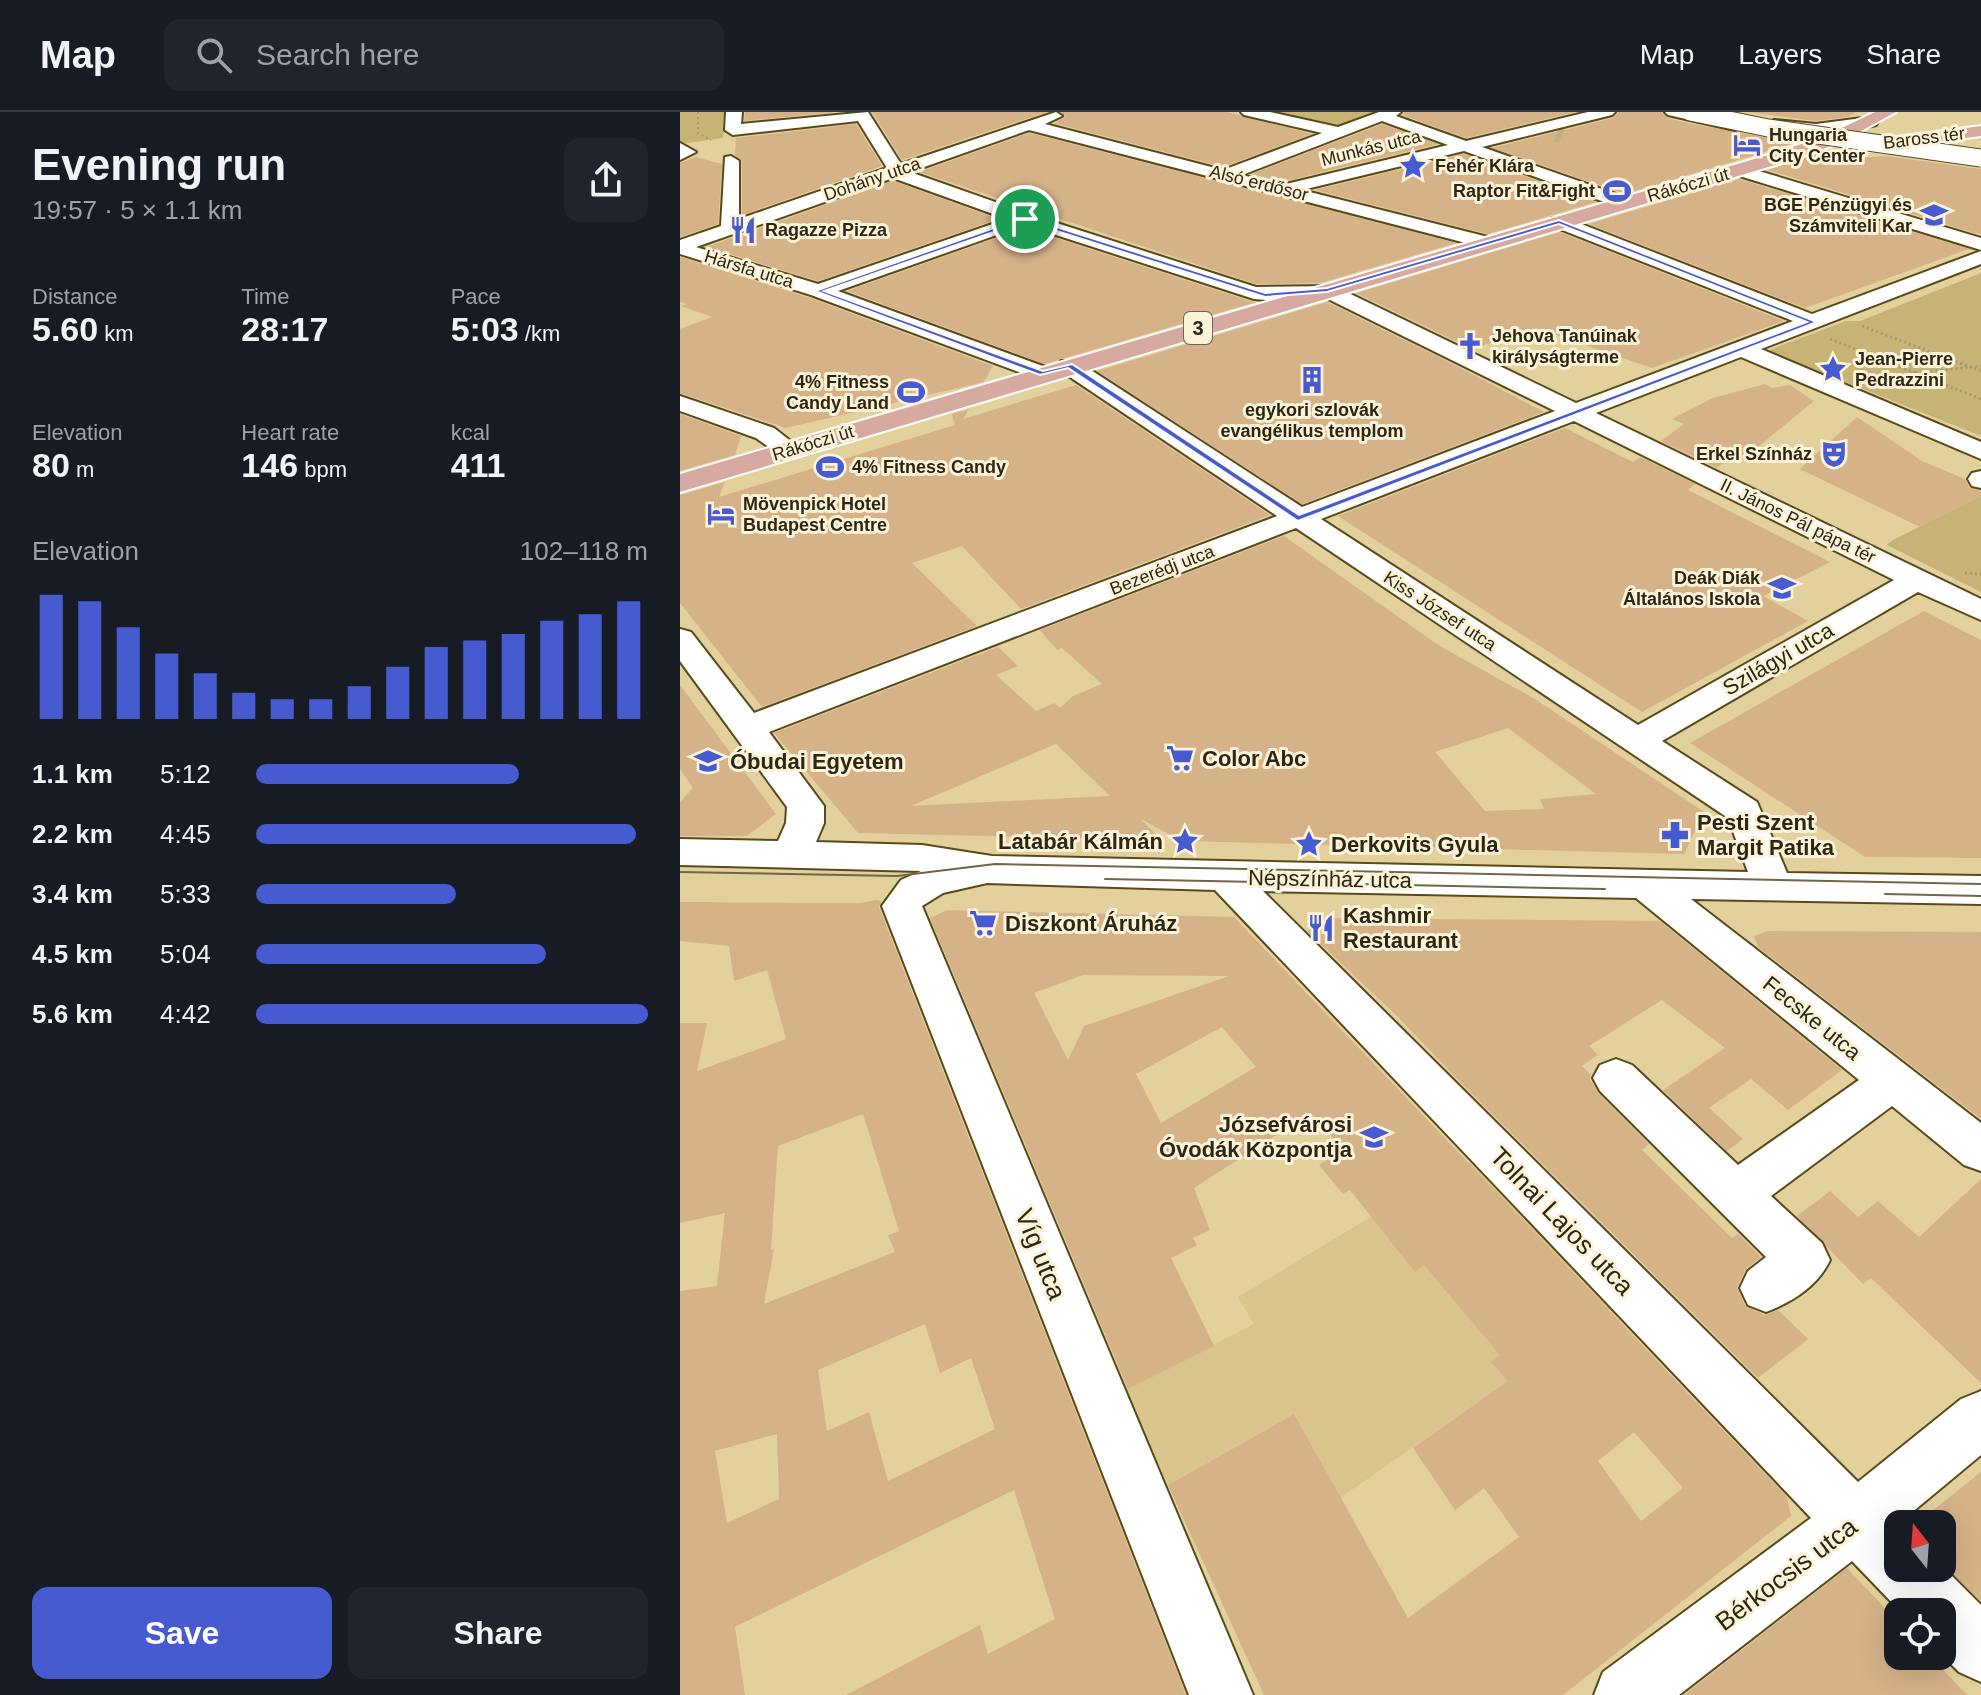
<!DOCTYPE html>
<meta charset="utf-8">
<style>
body{margin:0;font-family:Arial,sans-serif;background:#20242c;color:#f1f3f6;height:100vh;display:flex;flex-direction:column;font-size:30px;white-space:nowrap}
*{box-sizing:border-box;margin:0}
p{font-size:26px;color:#9ea1a6}
.icon{flex:none;width:44px;height:44px;fill:none;stroke:currentColor;stroke-width:2;stroke-linecap:round;stroke-linejoin:round}
.map{position:relative;flex:1;overflow:hidden}
.panel{display:flex;flex-direction:column;background:#171b24;width:680px}
.panel>*{flex:none}
.needle{width:52px;rotate:343deg}
.fabs{position:absolute;left:1204px;top:1398px;display:grid;gap:16px}
.fabs a{display:grid;place-items:center;width:72px;height:72px;border-radius:16px;background:#171b24;box-shadow:0 8px 32px #0002;font-size:40px}
.pin{position:absolute;display:grid;place-items:center;width:68px;height:68px;color:#fff;margin:-34px;border:4px solid #fff;border-radius:50%;box-shadow:0 2px 8px #0007}
.round{display:grid;place-items:center;flex:none;width:84px;height:84px;border-radius:16px;background:#20242c}
.summary{display:flex;align-items:center;justify-content:space-between;height:136px;padding:0 32px}
h1{font-size:44px;font-weight:700;line-height:60px}
.figures{display:grid;grid-template-columns:repeat(3,1fr);gap:12px;height:136px;padding:8px 32px}
.figures div{display:grid;align-content:center}
.figures b{font-size:34px;font-weight:700}
.figures small{font-size:22px;font-weight:400}
.figures p{font-size:22px}
.chart{height:224px;padding:16px 32px}
.chart p{display:flex;justify-content:space-between}
.chart svg{width:100%;height:144px;margin-top:8px;stroke:#465bcf;stroke-width:6}
.action{display:flex;gap:16px;margin-top:auto;padding:16px 32px}
.action a{flex:1;height:92px;border-radius:16px;background:#465bcf;color:#fff;font-size:32px;font-weight:700;line-height:92px;text-align:center}
.action a+a{background:#20242c;color:#f1f3f6}
ul{padding:0 32px;list-style:none;font-size:26px}
li{display:grid;grid-template-columns:128px 96px 1fr;align-items:center;height:60px}
li i{height:20px;border-radius:10px;background:#465bcf}
header{display:flex;align-items:center;gap:48px;box-sizing:border-box;height:112px;padding:0 40px;background:#171b24;border-bottom:2px solid #363941}
header strong{font-size:38px}
nav{display:flex;gap:44px;margin-inline-start:auto;font-size:28px}
.search{width:560px;height:72px;background:#20242c;display:flex;align-items:center;gap:20px;box-sizing:border-box;padding:0 28px;border-radius:16px;color:#9ea1a6;font-size:30px}
main{display:flex;flex:1;min-height:0}
.map>svg:first-child{display:block}
.built{fill:#dac68c}
.green{fill:#c8b376}
.building{fill:#d6b288;fill-rule:evenodd}
.lines{fill:none;stroke-linecap:round;stroke-linejoin:round}
.minor-tunnel{stroke:#bfaf81;stroke-width:17;stroke-dasharray:17 9;stroke-linecap:butt}
.minor-casing{stroke:#5a4a18;stroke-width:4}
.major-casing{stroke:#fff;stroke-width:4}
.path-far1{stroke:#a7996f;stroke-width:2;stroke-dasharray:2 3;stroke-linecap:butt}
.path{stroke:#a7996f;stroke-width:3;stroke-dasharray:2 3;stroke-linecap:butt}
.minor{fill:#fff;fill-rule:evenodd}
.major{fill:#d6a9a1;fill-rule:evenodd}
.tram{stroke:#716646;stroke-width:2}
.minor-bridge-casing{stroke:#5a4a18;stroke-width:19;stroke-linecap:butt}
.minor-bridge{stroke:#fff;stroke-width:17}
.route{fill:#465bcf;stroke:#fff;stroke-width:2;fill-rule:evenodd}
.labels{text-anchor:middle;dominant-baseline:central;stroke-width:6;stroke-linejoin:round;paint-order:stroke}
.far-poi-label{font-size:18px;font-weight:bold;fill:#2d2612;stroke:#fcf3d9;text-anchor:start}
.far-street-label{font-size:18px;fill:#2d2612;stroke:#fcf3d9}
.shield{fill:#fcf3d9;stroke:#6b644e;stroke-width:2}
.shield-label{font-size:20px;font-weight:bold;fill:#2d2612}
.street-label{font-size:22px;fill:#2d2612;stroke:#fcf3d9}
.poi-label{font-size:22px;font-weight:bold;fill:#2d2612;stroke:#fcf3d9;text-anchor:start}
.near-street-label{font-size:26px;fill:#2d2612;stroke:#fcf3d9}
</style>
<header>
<strong>Map</strong>
<div class="search"><svg class="icon" aria-label="search" viewBox="0 0 24 24"><circle cx="10" cy="10" r="6"/><path d="M15 15l6 6"/></svg>Search here</div>
<nav><a>Map</a><a>Layers</a><a>Share</a></nav>
</header>
<main>
<section class="panel">
<div class="summary"><div><h1>Evening run</h1><p>19:57 · 5 × 1.1 km</p></div><a class="round"><svg class="icon" aria-label="share" viewBox="0 0 24 24"><path d="M12 15V3M7 8l5-5 5 5M5 13v7h14v-7"/></svg></a></div>
<div class="figures">
<div><p>Distance</p><b>5.60<small> km</small></b></div>
<div><p>Time</p><b>28:17</b></div>
<div><p>Pace</p><b>5:03<small> /km</small></b></div>
</div>
<div class="figures">
<div><p>Elevation</p><b>80<small> m</small></b></div>
<div><p>Heart rate</p><b>146<small> bpm</small></b></div>
<div><p>kcal</p><b>411</b></div>
</div>
<div class="chart"><p><span>Elevation</span>102–118 m</p>
<svg viewBox="0 0 160 44" preserveAspectRatio="none"><path d="M5 44V6M15 44V8M25 44V16M35 44V24M45 44V30M55 44V36M65 44V38M75 44V38M85 44V34M95 44V28M105 44V22M115 44V20M125 44V18M135 44V14M145 44V12M155 44V8"/></svg>
</div>
<ul>
<li><b>1.1 km</b>5:12<i style="width:67%"></i></li>
<li><b>2.2 km</b>4:45<i style="width:97%"></i></li>
<li><b>3.4 km</b>5:33<i style="width:51%"></i></li>
<li><b>4.5 km</b>5:04<i style="width:74%"></i></li>
<li><b>5.6 km</b>4:42<i style="width:100%"></i></li>
</ul>
<div class="action"><a>Save</a><a>Share</a></div>
</section>
<div class="map">
<svg width="1301" height="1583" viewBox="0 0 1301 1583">
<rect width="100%" height="100%" fill="#e3d19d"/>
<path class="built" d="M781 1045 800 1058 938 1200 820 1289 794 1293 660 1386 614 1302 488 1373 445 1278 574 1212 558 1185 692 1104Z"/>
<path class="green" d="M0 0H46L43 26 0 32Z
M586 0H699L655 15Z
M1301 161V324L1087 239 1166 209H1180Z
M1301 384V480L1207 433 1213 428Z"/>
<path class="building" d="M65 0H156L64 9Z
M192 0H367L222 48Z
M381 0H547L632 22 543 55 374 11 385 5Z
M725 0H895L786 26 722 3Z
M938 0H982L987 6 1008 11 1114 31 945 82 812 36 933 6Z
M1067 0H1176L1168 5 1136 9Z
M176 12 202 54 62 103V49L55 43 56 26Z
M702 12 758 32 602 70 572 62Z
M349 21 776 131 640 171 576 172 239 60Z
M1153 37 1179 46 1206 44 1301 57V123L1088 58Z
M784 42 916 90 808 122 635 78Z
M16 45 42 52 38 112 0 125V51Z
M1059 67 1289 137 1125 196 909 112Z
M213 69 318 107 138 169 26 135Z
M345 116 573 190H576L365 252 167 179Z
M880 120 1104 209 972 256 856 216 792 237 676 181Z
M0 145 130 186 313 254 304 270 106 316 0 281V217L32 205 1 194 7 192 0 190Z
M647 190 763 247 864 300 622 392 417 259Z
M1085 272 1092 276 1110 273 1134 289 1062 348 1052 345 1037 356 981 329 1004 312 992 307 1033 286Z
M396 273 590 403 341 497 282 434 232 451 297 514 82 595 0 491V383L45 370 39 385 275 313 272 302 289 297 283 307Z
M0 302 61 324 55 343 0 359Z
M1177 305 1242 349 1285 367 1289 375 1301 379V384L1240 415 1120 357Z
M885 316 953 350 960 345 1015 372 1008 378 1150 450 1083 484 1128 509 962 600 658 404Z
M604 424 758 533 855 587 1024 700 1004 742 501 729 461 707 481 728 178 721 94 621 318 535 338 554 316 563 356 599 375 591 380 596 393 584 422 572 382 536 377 538 360 518ZM828 616 916 682 860 687 864 697 805 699 755 640ZM376 632 430 684 231 694Z
M1244 499 1301 528V746L1185 745 1010 631Z
M0 573 96 702 67 724H0V690L13 676 0 657Z
M196 788 202 789 199 795 506 1583H166L300 1513 308 1542 375 1507 334 1378 55 1515 65 1583H0V1179L37 1174 45 1101 0 1111V911H27L17 959 106 927 87 858 54 869 49 834 0 829V790L181 791ZM183 1002 219 1119 208 1123 215 1140 84 1192 94 1137 91 1138 98 1034ZM245 1212 260 1261 291 1246 315 1317 208 1369 189 1300 147 1319 138 1258ZM97 1322 99 1387 47 1411 35 1339Z
M267 798 554 805 1107 1385 1111 1404 883 1583H584L488 1373 614 1302 728 1506 839 1425 804 1376 775 1398 733 1336 828 1269 811 1250 820 1243 744 1153 735 1160 670 1078 663 1082 639 1053 663 1038 631 1001 514 1076 530 1118 513 1126 517 1133 491 1146 534 1234 448 1277 250 806ZM403 863 549 864 404 914 388 948 354 881ZM542 915 576 955 481 1011 456 962ZM954 1320 1003 1376 961 1409 918 1349Z
M643 806 980 809 1162 958 1108 998 1071 967 1029 996 1063 1027 1047 1039 983 978 1045 936 982 888 909 934 918 943 902 954 911 963 910 967 918 981 969 1032 962 1038 1052 1126 1058 1122 1081 1145 1065 1158 1057 1175 1065 1194 1085 1203 1098 1198 1128 1227 1078 1266 785 975 717 904 627 819Z
M1088 819 1301 820V1007L1078 835 1074 824Z
M1301 1067V1271L1191 1166 1183 1172 1117 1104 1150 1079 1178 1105 1198 1089 1239 1125Z
M1301 1360V1489L1262 1451V1412H1236Z
M1167 1456 1218 1510V1544H1250L1287 1583H1004Z"/>
<g class="lines">
<path class="minor-tunnel" d="M877 21 882 23"/>
<g class="minor-casing">
<path id="minor" d="M46 0H62L61 12 188 0 221 52 376 0 382 4 365 12 543 58 642 21 564 3 561 0H590L658 15 699 0H721L716 4 786 29 908 0H935L932 3 802 35 950 87 953 91 950 95H938L784 39 622 78 816 127 819 131 816 135 809 137 349 18 230 60 352 103 576 175 654 174 896 291 1113 209 872 114 870 110 872 106H886L1132 202 1301 139V152L1081 237 1301 330V347L1061 245 916 301 1301 487V508L1238 480 982 629 1077 690 1107 761 1301 764V792L1011 787 1301 1011V1059L1284 1053 1212 994 1091 1084 1142 1131 1150 1148C1138 1174 1112 1190 1086 1200L1068 1193 1060 1176 1068 1159 1086 1145 920 979 913 966 920 953 936 947 952 953 1058 1053 1179 968 956 786 583 779 1178 1370 1281 1287 1301 1279V1343L1218 1412V1456L1262 1454 1301 1493V1570L1279 1560 1262 1543V1500H1221L1172 1449 999 1583H914L923 1560 1131 1406 535 778 307 771 263 781 242 794 573 1583H509L202 794 221 768 241 759 0 753V727L98 729 106 711 107 695 0 549V517L11 520 74 601 597 404 381 259 377 254 381 249H397L622 395 875 299 644 185 597 189 574 187 345 113 158 179 371 257 375 262 371 267 363 269 131 183 0 142V128L41 114 45 45 51 44 59 49V107L207 56 178 9 53 23 45 18ZM702 9 768 33 602 73 562 63ZM213 66 327 107 138 172 16 135ZM894 309 1214 468 958 613 641 407ZM616 416 1048 706 1068 760 312 744 242 733 136 730 144 711V694L89 620Z
M985 0H1015L1061 10 1063 13 1055 18 988 3Z
M1190 5 1198 10 1196 13C1171 19 1106 29 1086 13L1094 8 1136 12Z
M0 31 16 40 0 48Z
M1059 53 1301 126V138L1053 62 1050 58Z
M0 284 94 316 122 338 118 343H100L76 326 0 299Z
M1301 359V376L1292 374 1288 367 1292 361Z"/>
</g>
<g class="major-casing">
<path id="major" d="M1195 0H1216L1157 32 1102 51 0 380V362L1088 43 1145 24Z
M1301 14V24L1173 41 1164 36 1173 31Z"/>
</g>
<path class="path-far1" d="M18 0V21L31 28"/>
<path class="path" d="M1182 214 1301 259
M1150 227 1301 287
M1191 266 1301 254
M1285 461 1301 462"/>
<use href="#minor" class="minor"/>
<use href="#major" class="major"/>
<path class="tram" d="M0 760 217 764 315 752 1301 772
M425 767 925 777
M1205 782 1301 784"/>
<g class="minor-bridge-casing">
<path id="minor-bridge" d="M1010 0 1088 16 1301 46"/>
</g>
<use href="#minor-bridge" class="minor-bridge"/>
</g>
<path class="route" d="M345 105 585 181 647 176 879 108 1137 210 618 409 388 256 360 263 135 179ZM345 109 585 185 647 180 879 112 1127 210 619 403 392 252 363 259 144 179Z"/>
<defs>
<g id="hotel-bare" transform="scale(2.16)"><path d="M-6-4.5h1.5V1H6V5H4.5V3h-9V5H-6ZM-4 0a1.8 1.8 0 1 1 3.6 0ZM.5 0V-2.5h3Q6-2.5 6 0Z" fill="#465bcf" stroke="#fcf3d9" stroke-width="2.5" paint-order="stroke"/></g>
<g id="sight-bare" transform="scale(2.16)"><path d="M0-6L1.8-2.2L6-1.7L2.9 1.2L3.7 5.4L0 3.3L-3.7 5.4L-2.9 1.2L-6-1.7L-1.8-2.2Z" fill="#465bcf" stroke="#fcf3d9" stroke-width="2.5" paint-order="stroke"/></g>
<g id="stadium-bare" transform="scale(2.16)"><path d="M0-5a6.5 5 0 1 0 0 10a6.5 5 0 1 0 0-10ZM-3.5-1.8h7v3.6h-7Z" fill="#465bcf" stroke="#fcf3d9" stroke-width="2.5" paint-order="stroke"/></g>
<g id="university-bare" transform="scale(2.16)"><path d="M0-5L7-2L0 1L-7-2ZM-4 1L0 2.5L4 1V4Q0 6-4 4Z" fill="#465bcf" stroke="#fcf3d9" stroke-width="2.5" paint-order="stroke"/></g>
<g id="restaurant-bare" transform="scale(2.16)"><path d="M-5-6h1v4h1v-4h1v4h1v-4h1v5L-1.5 .5V6h-2V.5L-5-1ZM5-6V6H3V1.5H1.5Q1.5-4 5-6Z" fill="#465bcf" stroke="#fcf3d9" stroke-width="2.5" paint-order="stroke"/></g>
<g id="church-bare" transform="scale(2.16)"><path d="M-1.2-6h2.4v3.5h3.3v2.4h-3.3V6h-2.4V-.1h-3.3v-2.4h3.3Z" fill="#465bcf" stroke="#fcf3d9" stroke-width="2.5" paint-order="stroke"/></g>
<g id="building-bare" transform="scale(2.16)"><path d="M-4-6H4V6H1V3H-1V6H-4ZM-2.5-4.3h1.7v1.8h-1.7ZM.8-4.3h1.7v1.8H.8ZM-2.5-1h1.7V.8h-1.7ZM.8-1h1.7V.8H.8Z" fill="#465bcf" stroke="#fcf3d9" stroke-width="2.5" paint-order="stroke"/></g>
<g id="theatre-bare" transform="scale(2.16)"><path d="M-5-5.5Q0-4 5-5.5V0Q5 5 0 6Q-5 5-5 0ZM-3.3-2.5H-1v1.5H-3.3ZM1-2.5H3.3v1.5H1ZM-2.8 1Q0 5.5 2.8 1Z" fill="#465bcf" stroke="#fcf3d9" stroke-width="2.5" paint-order="stroke"/></g>
<g id="school-bare" transform="scale(2.16)"><path d="M0-5L7-2L0 1L-7-2ZM-4 1L0 2.5L4 1V4Q0 6-4 4Z" fill="#465bcf" stroke="#fcf3d9" stroke-width="2.5" paint-order="stroke"/></g>
<g id="supermarket-bare" transform="scale(2.16)"><path d="M-6-5.5h2.5l.6 2H6L4.5 2H-2.5L-4.4-4H-6ZM-1.5 3.2a1.3 1.3 0 1 0 .1 0ZM3 3.2a1.3 1.3 0 1 0 .1 0Z" fill="#465bcf" stroke="#fcf3d9" stroke-width="2.5" paint-order="stroke"/></g>
<g id="pharmacy-bare" transform="scale(2.16)"><path d="M-2-6h4v4h4v4h-4v4h-4v-4h-4v-4h4Z" fill="#465bcf" stroke="#fcf3d9" stroke-width="2.5" paint-order="stroke"/></g>
</defs>
<g fill-rule="evenodd">
<use href="#hotel-bare" x="1067" y="33"/>
<use href="#sight-bare" x="733" y="54"/>
<use href="#stadium-bare" x="937" y="79"/>
<use href="#university-bare" x="1254" y="103"/>
<use href="#restaurant-bare" x="63" y="118"/>
<use href="#church-bare" x="790" y="234"/>
<use href="#sight-bare" x="1153" y="257"/>
<use href="#building-bare" x="632" y="268"/>
<use href="#stadium-bare" x="231" y="280"/>
<use href="#theatre-bare" x="1154" y="342"/>
<use href="#stadium-bare" x="150" y="355"/>
<use href="#hotel-bare" x="41" y="402"/>
<use href="#school-bare" x="1102" y="476"/>
<use href="#supermarket-bare" x="500" y="646"/>
<use href="#university-bare" x="28" y="649"/>
<use href="#pharmacy-bare" x="995" y="723"/>
<use href="#sight-bare" x="505" y="729"/>
<use href="#sight-bare" x="629" y="732"/>
<use href="#supermarket-bare" x="303" y="811"/>
<use href="#restaurant-bare" x="641" y="816"/>
<use href="#school-bare" x="694" y="1025"/>
</g>
<g class="labels">
<g class="far-poi-label">
<text x="1089" y="23">Hungaria<tspan x="1089" dy="21">City Center</tspan></text>
<text x="755" y="54">Fehér Klára</text>
<text x="915" y="79" text-anchor="end">Raptor Fit&amp;Fight</text>
<text x="1232" y="93" text-anchor="end">BGE Pénzügyi és<tspan x="1232" dy="21">Számviteli Kar</tspan></text>
<text x="85" y="118">Ragazze Pizza</text>
<text x="812" y="224">Jehova Tanúinak<tspan x="812" dy="21">királyságterme</tspan></text>
<text x="1175" y="247">Jean-Pierre<tspan x="1175" dy="21">Pedrazzini</tspan></text>
<text x="209" y="270" text-anchor="end">4% Fitness<tspan x="209" dy="21">Candy Land</tspan></text>
<text x="632" y="298" text-anchor="middle">egykori szlovák<tspan x="632" dy="21">evangélikus templom</tspan></text>
<text x="1132" y="342" text-anchor="end">Erkel Színház</text>
<text x="172" y="355">4% Fitness Candy</text>
<text x="63" y="392">Mövenpick Hotel<tspan x="63" dy="21">Budapest Centre</tspan></text>
<text x="1080" y="466" text-anchor="end">Deák Diák<tspan x="1080" dy="21">Általános Iskola</tspan></text>
</g>
<g class="far-street-label">
<text transform="translate(1244 26) rotate(-7)">Baross tér</text>
<text transform="translate(691 36) rotate(-14)">Munkás utca</text>
<text transform="translate(192 67) rotate(-19)">Dohány utca</text>
<text transform="translate(579 71) rotate(14)">Alsó erdősor</text>
<text transform="translate(1008 73) rotate(-16)">Rákóczi út</text>
<text transform="translate(69 157) rotate(17)">Hársfa utca</text>
<text transform="translate(133 331) rotate(-17)">Rákóczi út</text>
<text transform="translate(1118 409) rotate(26)">II. János Pál pápa tér</text>
<text transform="translate(482 458) rotate(-21)">Bezerédj utca</text>
<text transform="translate(760 499) rotate(33)">Kiss József utca</text>
</g>
<rect class="shield" x="504" y="200" width="28" height="32" rx="6"/>
<g class="shield-label">
<text x="518" y="216">3</text>
</g>
<g class="street-label">
<text transform="translate(1098 547) rotate(-30)">Szilágyi utca</text>
<text transform="translate(650 767) rotate(1)">Népszínház utca</text>
<text transform="translate(1132 906) rotate(39)">Fecske utca</text>
</g>
<g class="poi-label">
<text x="522" y="646">Color Abc</text>
<text x="50" y="649">Óbudai Egyetem</text>
<text x="1017" y="710">Pesti Szent<tspan x="1017" dy="25">Margit Patika</tspan></text>
<text x="483" y="729" text-anchor="end">Latabár Kálmán</text>
<text x="651" y="732">Derkovits Gyula</text>
<text x="663" y="803">Kashmir<tspan x="663" dy="25">Restaurant</tspan></text>
<text x="325" y="811">Diszkont Áruház</text>
<text x="672" y="1012" text-anchor="end">Józsefvárosi<tspan x="672" dy="25">Óvodák Központja</tspan></text>
</g>
<g class="near-street-label">
<text transform="translate(882 1109) rotate(46)">Tolnai Lajos utca</text>
<text transform="translate(361 1142) rotate(68)">Víg utca</text>
<text transform="translate(1106 1462) rotate(-37)">Bérkocsis utca</text>
</g>
</g>
</svg>
<div class="fabs">
<a><svg class="needle" viewBox="-14 -14 28 28"><path d="M0-13l5 13h-10z" fill="#e53935"/><path d="M0 13l5-13h-10z" fill="#9ea1a6"/></svg></a>
<a><svg class="icon" aria-label="locate" viewBox="0 0 24 24"><circle cx="12" cy="12" r="6"/><path d="M12 2v4M12 18v4M2 12h4M18 12h4"/></svg></a>
</div>
<div class="pin" style="left:345px;top:107px;background:#1e9e55"><svg class="icon" aria-label="arrive" viewBox="0 0 24 24"><path d="M6 21V4h12l-3 4 3 4H6"/></svg></div>
</div>
</main>
